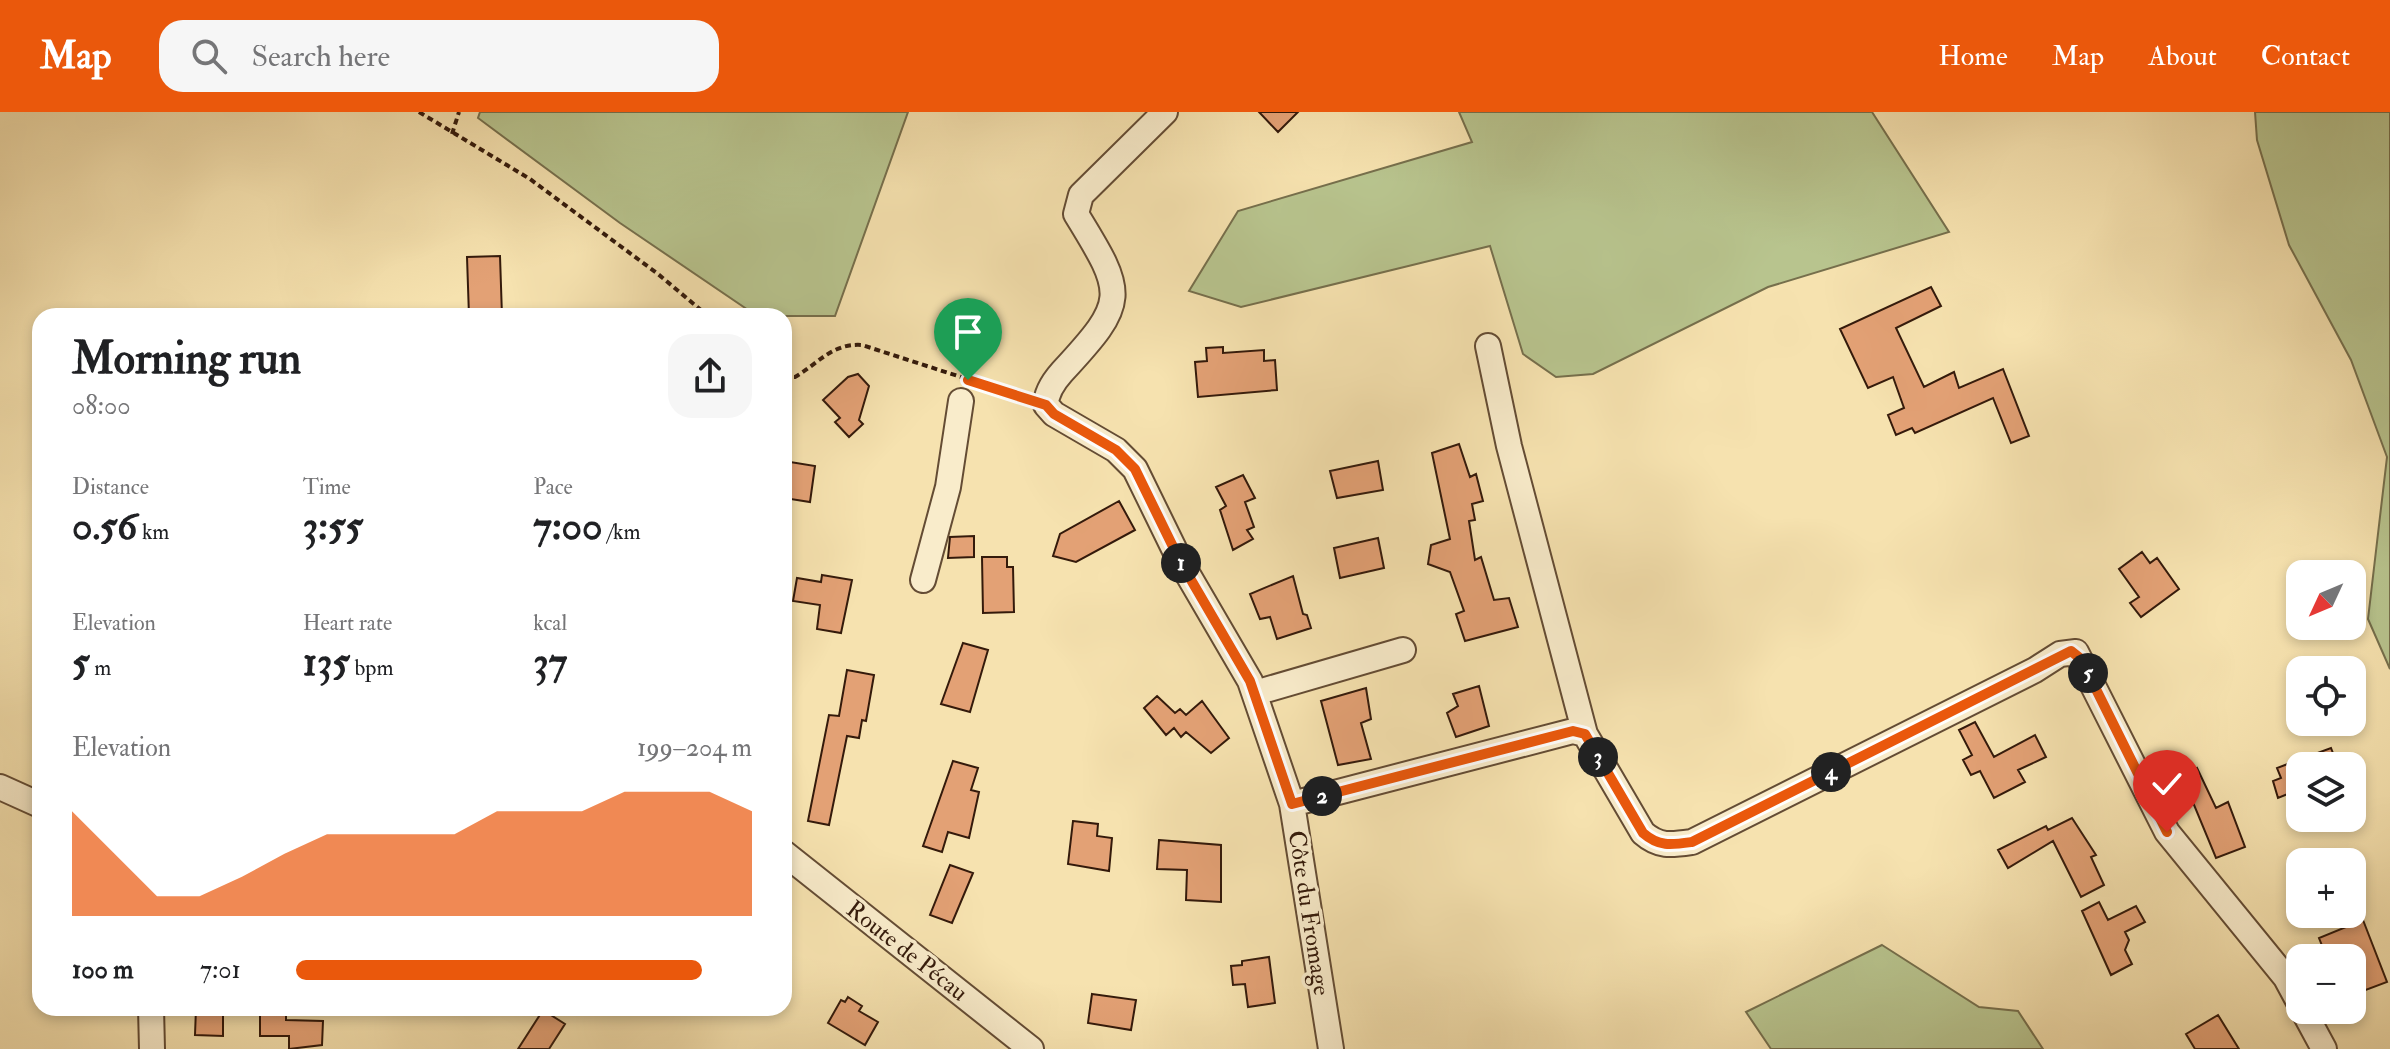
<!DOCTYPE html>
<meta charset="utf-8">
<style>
body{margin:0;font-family:"IM FELL Double Pica",serif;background:#f6f6f6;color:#202124;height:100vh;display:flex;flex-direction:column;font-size:30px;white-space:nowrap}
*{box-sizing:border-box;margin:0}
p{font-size:26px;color:#757577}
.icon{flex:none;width:44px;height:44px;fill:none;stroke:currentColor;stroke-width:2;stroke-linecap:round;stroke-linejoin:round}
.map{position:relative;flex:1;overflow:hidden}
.panel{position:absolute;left:32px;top:196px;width:760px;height:708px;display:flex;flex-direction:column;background:#fff;border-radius:24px;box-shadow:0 4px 12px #0003}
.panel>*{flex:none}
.needle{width:52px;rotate:226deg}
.buttons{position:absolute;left:2286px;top:448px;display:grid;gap:16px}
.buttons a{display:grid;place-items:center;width:80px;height:80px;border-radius:16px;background:#fff;box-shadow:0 4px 12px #0003;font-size:40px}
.pin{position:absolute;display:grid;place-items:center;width:68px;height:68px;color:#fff;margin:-82px -34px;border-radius:50% 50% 50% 0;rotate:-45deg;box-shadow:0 0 8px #0007}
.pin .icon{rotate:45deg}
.km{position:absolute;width:40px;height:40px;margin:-20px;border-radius:50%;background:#222;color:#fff;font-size:22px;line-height:40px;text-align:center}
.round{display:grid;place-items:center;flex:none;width:84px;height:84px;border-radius:24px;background:#f6f6f6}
.head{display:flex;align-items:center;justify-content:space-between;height:136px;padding:0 40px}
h1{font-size:44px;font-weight:700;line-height:60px}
.figures{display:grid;grid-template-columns:repeat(3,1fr);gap:12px;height:136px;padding:8px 40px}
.figures div{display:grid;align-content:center}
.figures b{font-size:40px;font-weight:700}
.figures small{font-size:22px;font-weight:400}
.figures p{font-size:22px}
.chart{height:224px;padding:16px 40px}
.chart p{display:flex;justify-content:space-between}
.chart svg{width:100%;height:144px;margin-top:8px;fill:#ea580c;opacity:.7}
ul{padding:0 40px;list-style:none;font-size:26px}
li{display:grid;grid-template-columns:128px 96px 1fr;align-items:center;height:60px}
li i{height:20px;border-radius:10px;background:#ea580c}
header{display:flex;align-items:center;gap:48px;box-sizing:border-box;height:112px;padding:0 40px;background:#ea580c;color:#fff}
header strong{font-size:38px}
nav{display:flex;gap:44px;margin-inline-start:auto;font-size:28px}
.search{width:560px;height:72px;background:#f6f6f6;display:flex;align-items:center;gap:20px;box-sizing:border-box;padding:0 28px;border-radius:24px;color:#757577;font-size:30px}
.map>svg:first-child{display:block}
.green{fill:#b8c48e;stroke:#766f4c;stroke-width:2}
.building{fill:#e3a175;stroke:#341a0b;stroke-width:2}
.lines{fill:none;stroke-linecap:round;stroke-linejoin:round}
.minor-casing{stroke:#644c34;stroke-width:28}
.path{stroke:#341a0b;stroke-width:4;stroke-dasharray:6 4;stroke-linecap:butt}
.minor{stroke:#f9eccb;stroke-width:24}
.route-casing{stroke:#fff;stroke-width:16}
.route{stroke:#ea580c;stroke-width:10}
.labels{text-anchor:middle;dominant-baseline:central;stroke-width:7;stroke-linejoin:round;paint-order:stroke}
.street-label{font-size:24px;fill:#341a0b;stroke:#f9eccb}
</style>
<header>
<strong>Map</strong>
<div class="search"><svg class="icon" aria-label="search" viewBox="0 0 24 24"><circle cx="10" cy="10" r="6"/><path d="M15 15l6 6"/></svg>Search here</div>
<nav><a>Home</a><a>Map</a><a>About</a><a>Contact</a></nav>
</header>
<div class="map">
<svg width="2390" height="937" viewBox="0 0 2390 937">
<rect width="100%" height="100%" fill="#f6e2af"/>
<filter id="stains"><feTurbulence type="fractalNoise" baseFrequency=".0025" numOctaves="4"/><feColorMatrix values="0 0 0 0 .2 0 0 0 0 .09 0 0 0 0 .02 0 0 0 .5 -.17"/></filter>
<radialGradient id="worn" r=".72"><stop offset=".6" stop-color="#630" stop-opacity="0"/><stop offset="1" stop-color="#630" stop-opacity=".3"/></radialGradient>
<path class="green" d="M480 0H908L835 204H757L620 111 478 6Z
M1459 0H1872L1949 120 1768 175 1593 262 1556 265 1523 242 1490 134 1241 195 1189 179 1238 99 1472 30Z
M2255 0H2390V557L2368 507 2387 345 2351 248 2289 133 2257 28Z
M1882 833 1979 895 2018 899 2043 937H1771L1746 900Z"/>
<path class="building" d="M1259 0H1298L1278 20Z
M500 144 502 204H469L467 145Z
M1931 175 1941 194 1896 216 1924 275 1954 260 1959 276 2003 257 2029 324 2011 331 1993 286 1915 321 1912 316 1896 323 1888 303 1904 296 1893 265 1868 276 1840 217Z
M1223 235V241L1264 238V249L1275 248 1277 278 1198 285 1195 250 1207 249 1206 236Z
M858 262 869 274 859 308 863 312 849 325 835 310 840 306 823 288 848 265Z
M1459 332 1470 365 1476 362 1483 389 1472 392 1475 408 1469 409 1475 448 1481 445 1494 488 1509 486 1518 515 1465 529 1456 502 1464 499 1450 460 1428 452 1431 433 1450 427 1432 341Z
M784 349 815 354 810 390 784 386Z
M1378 349 1383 378 1337 386 1330 359Z
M1243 363 1255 386 1245 390 1254 415 1247 418 1253 427 1233 438 1220 398 1226 394 1216 375Z
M1119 389 1135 418 1076 450 1053 444 1060 422Z
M974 424V445L948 446 950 425Z
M1378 426 1384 456 1340 466 1334 436Z
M2142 440 2150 451 2157 446 2179 477 2141 505 2130 491 2139 485 2119 457Z
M982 445H1007V455H1013L1014 500 983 501Z
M822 463 852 468 841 521 817 517 820 493 793 489 797 466 821 470Z
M1293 464 1303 502 1307 503 1311 516 1277 527 1270 505 1260 507 1250 482Z
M963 531 988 538 970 600 941 592Z
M847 558 874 563 866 609 862 608 859 626 847 624 829 713 808 709 829 603 839 604Z
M1479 574 1489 614 1456 625 1447 601 1458 594 1453 582Z
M1366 576 1371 607 1361 611 1371 647 1338 653 1321 589Z
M1157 584 1175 601 1180 597 1186 603 1202 589 1229 626 1211 641 1186 620 1181 625 1174 616 1166 623 1144 596Z
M1975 610 1994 645 2035 623 2046 645 2018 658 2025 670 1994 686 1980 659 1971 663 1963 648 1972 643 1959 618Z
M2331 636 2338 654H2300V677L2278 686 2273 669 2281 666 2277 656Z
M953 649 978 656 971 678 979 680 969 726 948 720 942 740 923 734Z
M2197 656 2216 696 2228 690 2245 735 2216 746 2182 664Z
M2072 706 2096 743 2091 745 2104 773 2081 785 2053 729 2008 756 1998 738 2046 714 2048 718Z
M1073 709 1098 712 1097 724 1112 726 1109 759 1068 752Z
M1159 728 1221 733V790L1186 788 1187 758 1157 757Z
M950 753 973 761 952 811 930 803Z
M2099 790 2108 808 2136 794 2145 810 2125 820 2129 828 2125 838 2132 852 2111 863 2082 799Z
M2363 808 2387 870 2363 879 2352 846H2327L2319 826Z
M1269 845 1275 891 1248 895 1245 872 1233 873 1231 854 1242 853V849Z
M1092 882 1136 888 1131 918 1088 911Z
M848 885 862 894 859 899 878 910 865 933 828 911 841 888 845 890Z
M196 896H223V924L195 923Z
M267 896H286V908L323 909 322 933 289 937V924H260V902H267Z
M543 898 565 912 549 937H518Z
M2218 903 2239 937H2195L2186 922Z"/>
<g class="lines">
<g class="minor-casing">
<path id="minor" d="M1165 0 1081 83 1076 102C1126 183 1128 189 1062 260 1054 269 1046 280 1046 293L1054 302 1116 338 1135 357 1180 449 1250 569 1292 692 1331 937
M1488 234 1509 334 1585 622
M923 468 948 375 961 289
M1255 581 1403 538
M0 675 40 693
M1292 692 1573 619 1585 622 1643 721C1659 735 1671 733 1692 730L2035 558 2060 542 2076 540 2167 720 2286 866 2300 892
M784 741 1031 937
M151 896 152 937
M2303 898 2324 937"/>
</g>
<path class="path" d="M419 0 530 67 658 162 708 204
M452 22 459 0
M784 265H795C819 251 832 231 862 233L964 266
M972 269 1025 286"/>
<use href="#minor" class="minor"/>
</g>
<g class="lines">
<g class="route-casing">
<path id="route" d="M968 268 1046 293 1054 302 1116 338 1135 357 1180 449 1250 569 1292 692 1573 619 1585 622 1643 721C1659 735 1671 733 1692 730L2071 539 2081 547 2167 720"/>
</g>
<use href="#route" class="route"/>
</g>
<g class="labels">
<g class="street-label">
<text transform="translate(1309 801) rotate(81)">Côte du Fromage</text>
<text transform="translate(907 839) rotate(38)">Route de Pécau</text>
</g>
</g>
<rect width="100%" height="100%" filter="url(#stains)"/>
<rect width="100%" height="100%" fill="url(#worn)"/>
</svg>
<div class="buttons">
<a><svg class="needle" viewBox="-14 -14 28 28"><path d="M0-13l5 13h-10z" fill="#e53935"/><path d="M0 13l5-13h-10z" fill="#757577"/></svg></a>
<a><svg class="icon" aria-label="locate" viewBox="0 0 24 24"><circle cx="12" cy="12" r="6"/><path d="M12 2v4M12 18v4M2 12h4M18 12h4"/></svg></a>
<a><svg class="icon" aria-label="layers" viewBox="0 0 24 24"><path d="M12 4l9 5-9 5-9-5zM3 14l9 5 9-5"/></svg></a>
<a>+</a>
<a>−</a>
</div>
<div class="pin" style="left:968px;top:268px;background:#1e9e55"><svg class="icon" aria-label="arrive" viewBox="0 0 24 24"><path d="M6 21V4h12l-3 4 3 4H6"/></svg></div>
<div class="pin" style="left:2167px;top:720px;background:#d93025"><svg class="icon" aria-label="check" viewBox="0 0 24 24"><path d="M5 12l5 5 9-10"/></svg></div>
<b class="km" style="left:1181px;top:451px">1</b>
<b class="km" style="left:1322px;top:684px">2</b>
<b class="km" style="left:1598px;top:645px">3</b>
<b class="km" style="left:1831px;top:660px">4</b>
<b class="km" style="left:2088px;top:561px">5</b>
<section class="panel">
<div class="head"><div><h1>Morning run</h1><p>08:00</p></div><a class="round"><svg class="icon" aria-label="share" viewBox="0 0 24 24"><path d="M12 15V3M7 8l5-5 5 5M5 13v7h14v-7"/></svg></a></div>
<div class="figures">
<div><p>Distance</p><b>0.56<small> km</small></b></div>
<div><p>Time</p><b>3:55</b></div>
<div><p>Pace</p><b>7:00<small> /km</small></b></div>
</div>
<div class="figures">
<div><p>Elevation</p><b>5<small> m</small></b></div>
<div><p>Heart rate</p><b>135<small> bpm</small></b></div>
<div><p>kcal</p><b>37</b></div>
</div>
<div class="chart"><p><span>Elevation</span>199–204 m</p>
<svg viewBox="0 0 160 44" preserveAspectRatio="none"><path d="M0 44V12L10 25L20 38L30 38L40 32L50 25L60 19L70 19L80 19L90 19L100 12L110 12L120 12L130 6L140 6L150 6L160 12V44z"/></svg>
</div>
<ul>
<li><b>100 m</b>7:01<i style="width:89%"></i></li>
</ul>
</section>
</div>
